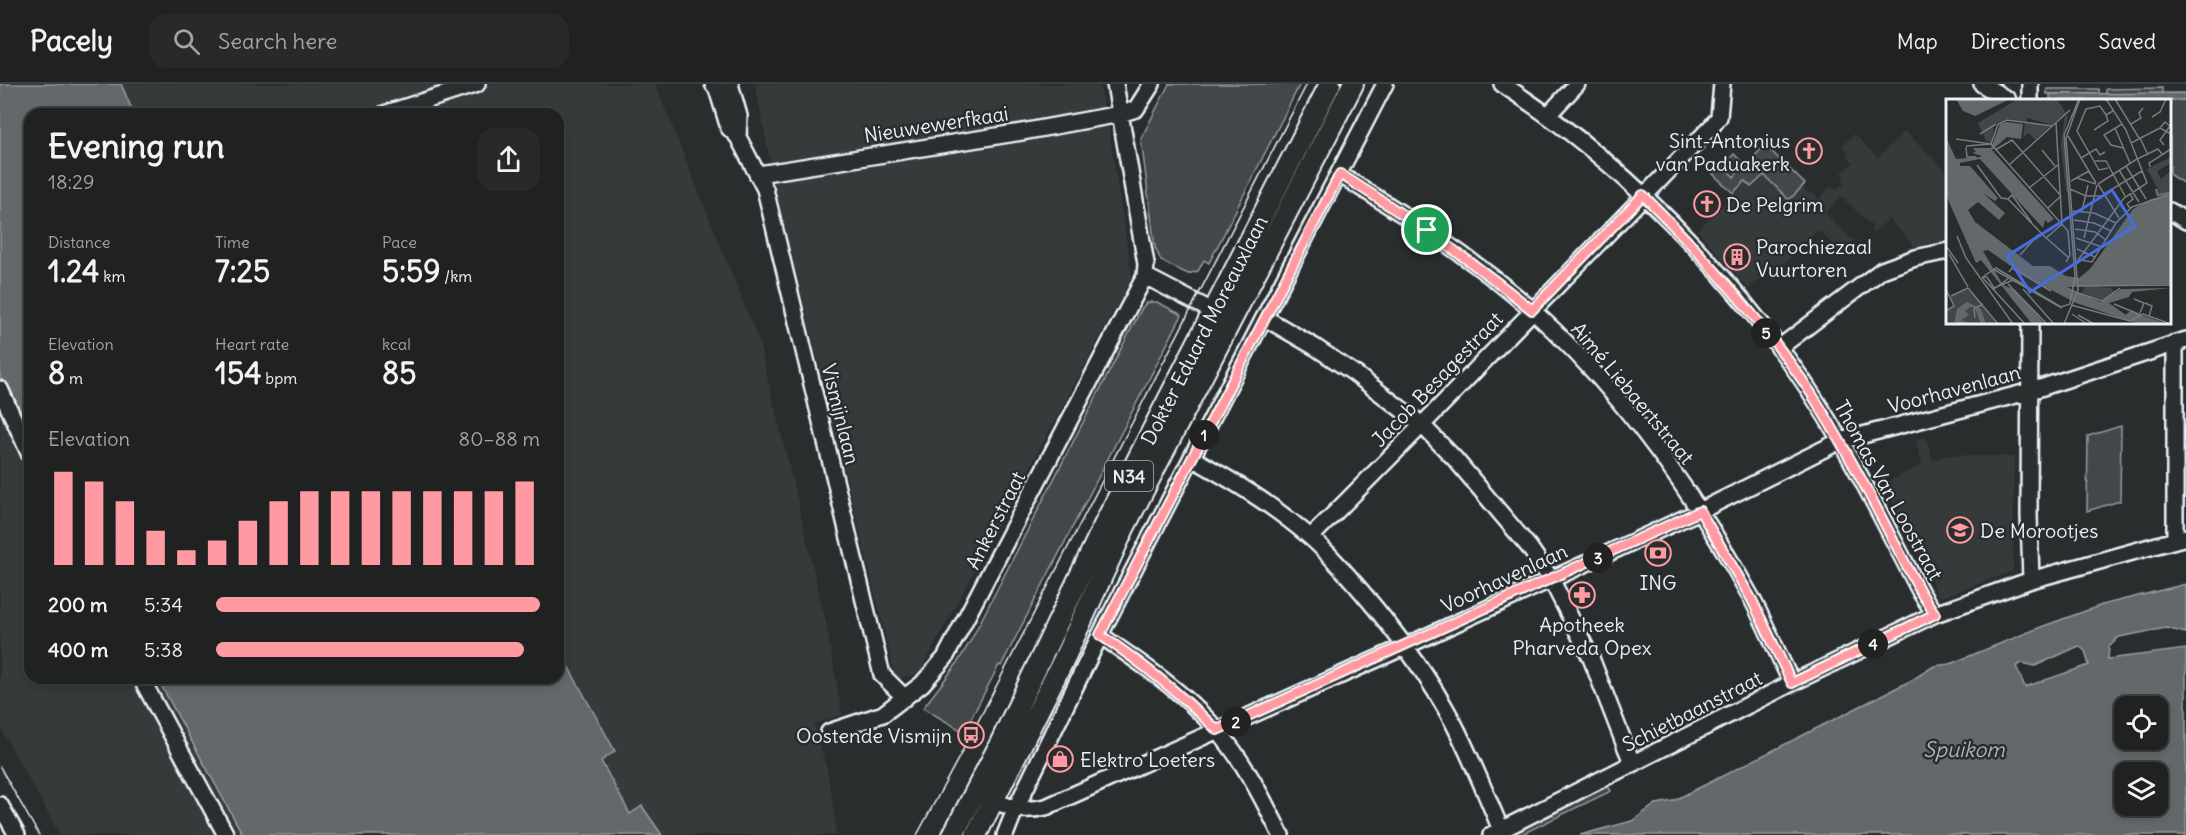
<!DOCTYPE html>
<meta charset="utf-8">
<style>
body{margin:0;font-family:Delius,sans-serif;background:#282a2a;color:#f1f3f6;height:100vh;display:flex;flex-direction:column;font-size:22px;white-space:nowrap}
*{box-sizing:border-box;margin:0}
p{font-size:20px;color:#a2a4a5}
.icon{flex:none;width:33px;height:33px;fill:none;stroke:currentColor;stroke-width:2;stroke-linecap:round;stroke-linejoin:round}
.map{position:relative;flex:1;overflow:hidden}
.panel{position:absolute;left:24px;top:24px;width:540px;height:576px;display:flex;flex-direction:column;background:#202222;border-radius:18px;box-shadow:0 3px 9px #0003,0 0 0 2px #3d3f40}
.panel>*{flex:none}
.tools{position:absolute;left:2114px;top:612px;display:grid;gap:12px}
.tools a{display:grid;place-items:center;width:54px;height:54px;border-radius:12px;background:#202222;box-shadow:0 3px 9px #0003,0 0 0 2px #3d3f40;font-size:30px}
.pin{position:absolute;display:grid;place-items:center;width:51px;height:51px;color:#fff;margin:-26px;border:3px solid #fff;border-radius:50%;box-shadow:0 2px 6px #0007}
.km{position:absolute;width:30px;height:30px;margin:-15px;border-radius:50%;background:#222;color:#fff;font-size:16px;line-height:30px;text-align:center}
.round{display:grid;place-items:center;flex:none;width:63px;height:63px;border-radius:18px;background:#282a2a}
.overview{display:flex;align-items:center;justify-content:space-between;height:102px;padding:0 24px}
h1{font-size:33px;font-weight:700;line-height:45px}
.stats{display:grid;grid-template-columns:repeat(3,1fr);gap:9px;height:102px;padding:6px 24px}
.stats div{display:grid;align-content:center}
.stats b{font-size:30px;font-weight:700}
.stats small{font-size:16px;font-weight:400}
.stats p{font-size:16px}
.chart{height:168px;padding:12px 24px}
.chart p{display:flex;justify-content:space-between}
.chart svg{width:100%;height:108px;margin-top:6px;stroke:#ff9aa2;stroke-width:6}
ul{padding:0 24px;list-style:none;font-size:20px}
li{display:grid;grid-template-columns:96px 72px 1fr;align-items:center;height:45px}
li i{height:15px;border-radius:8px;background:#ff9aa2}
header{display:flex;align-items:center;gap:36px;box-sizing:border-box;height:84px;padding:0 30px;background:#202222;border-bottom:2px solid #3d3f40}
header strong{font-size:28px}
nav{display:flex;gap:33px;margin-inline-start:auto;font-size:21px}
.search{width:420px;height:54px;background:#282a2a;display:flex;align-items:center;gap:15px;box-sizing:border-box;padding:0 21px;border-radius:18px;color:#a2a4a5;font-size:22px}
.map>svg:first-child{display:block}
.built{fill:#363a3b}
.green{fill:#424648;stroke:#959ca0;stroke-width:1.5}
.water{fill:#63686b;stroke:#989fa3;stroke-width:1.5;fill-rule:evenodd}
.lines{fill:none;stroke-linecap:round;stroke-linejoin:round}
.minor-casing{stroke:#e8f1f8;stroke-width:20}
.major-casing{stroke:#e8f1f8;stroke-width:24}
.minor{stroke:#2a2d2e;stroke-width:15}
.major{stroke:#2a2d2e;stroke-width:20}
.tram{stroke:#e8f1f8;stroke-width:1.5}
.route-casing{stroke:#fff;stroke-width:12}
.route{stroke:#ff9aa2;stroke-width:8}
.labels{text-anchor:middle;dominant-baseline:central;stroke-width:5;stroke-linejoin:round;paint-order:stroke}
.shield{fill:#2a2d2e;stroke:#afb6bb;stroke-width:1.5}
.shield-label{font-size:18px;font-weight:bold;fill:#e8f1f8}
.street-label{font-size:20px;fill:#e8f1f8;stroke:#2a2d2e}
.poi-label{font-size:20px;fill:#e8f1f8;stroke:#2a2d2e;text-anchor:start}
.water-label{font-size:21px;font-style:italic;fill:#acb3b9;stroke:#2a2d2e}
.inset-river{fill:none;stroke:#63686b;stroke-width:3}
.inset-road{fill:none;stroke:#767b7f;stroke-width:1.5}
.view{fill:#466fde;fill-opacity:0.15;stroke:#466fde;stroke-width:3}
.inset-edge{fill:none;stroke:#e8f1f8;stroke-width:3}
</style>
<header>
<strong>Pacely</strong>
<div class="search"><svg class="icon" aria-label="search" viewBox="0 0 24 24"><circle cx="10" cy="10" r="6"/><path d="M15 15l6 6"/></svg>Search here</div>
<nav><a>Map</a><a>Directions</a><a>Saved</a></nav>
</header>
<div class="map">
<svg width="2186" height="751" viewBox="0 0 2186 751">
<rect width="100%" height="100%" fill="#2a2d2e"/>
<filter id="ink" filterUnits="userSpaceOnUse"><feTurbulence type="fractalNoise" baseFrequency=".0167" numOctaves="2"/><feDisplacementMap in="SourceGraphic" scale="12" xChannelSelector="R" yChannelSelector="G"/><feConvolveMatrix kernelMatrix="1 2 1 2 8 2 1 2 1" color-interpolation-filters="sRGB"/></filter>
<g filter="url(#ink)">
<path class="built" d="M121 0H655L758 255 797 415 826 539 842 630 814 640 827 686 834 725 836 751H662L657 745 630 731 600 677 615 667 558 564V30H134Z
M755 0H1099L1109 46 1132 193 919 590 896 595 775 101Z
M1905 47 1947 88V156L1915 163 1889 135 1872 150V142L1841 112 1825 129 1854 157 1842 169 1818 146 1798 163 1800 166 1779 183 1778 181 1749 205 1697 146 1734 111 1733 109 1745 97 1763 91 1789 116 1802 103 1810 111 1813 109 1819 115 1829 103 1837 105 1844 100V93L1842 89 1854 79 1847 72 1849 69 1842 62 1854 50 1878 74Z
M0 296 30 364V594H157L243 751H60L0 643Z
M1926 353 1933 376 1948 371 2014 373 2013 487 1939 514 1916 463 1883 400 1922 381 1916 356Z"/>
<path class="green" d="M1169 0H1300L1209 179 1204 176 1198 187 1188 190 1161 177 1155 163 1141 55Z
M2162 4V10H2106V5Z
M2047 5H2099V10H2047Z
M2046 16H2186V101L2170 91V16Z
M1765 61 1805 100 1789 116 1764 91 1751 103 1745 97 1733 109 1713 90 1723 81 1734 93 1737 89 1726 78 1734 70 1751 87 1755 83 1750 77Z
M1152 218H1157L1182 231 1001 582 999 581 964 648 923 624 956 581 971 556 1142 224 1146 219Z
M2121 342 2120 417 2087 427 2088 352Z
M1608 702 1611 707 1520 751H1511Z"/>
<path class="water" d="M0 0H121L134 30H30V364L0 296Z
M2186 9V16H2050V10Z
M2186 500V549L2166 544 2119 553 2109 563 2108 575 2186 565V751H1580L1632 737 1656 720 1673 717 1912 596 1934 582 1950 580 2041 543 2102 521ZM2079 562 2085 567 2089 581 2025 603 2016 582 2022 579 2035 582ZM2157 622V656H2124V622ZM2157 688V722H2124V688Z
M558 564 615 667 601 677 630 730 642 722 662 751H243L157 594H558Z"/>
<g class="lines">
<g class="minor-casing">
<path id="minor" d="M713 0 717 5 729 44 738 53 765 105 882 591 905 614
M730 0 739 32 738 53
M1502 0C1635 86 1761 219 1840 356 1869 406 1894 458 1921 509L1935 530
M1982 0 2008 16
M2030 16V0
M384 30 477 0
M1548 31 1577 0
M759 90 1022 48 1120 30 1136 25 1152 0
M1339 90C1406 132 1473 174 1532 226 1620 305 1694 410 1751 513 1766 541 1778 571 1792 599
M2170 127 2186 137
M1145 192 1222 232
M1265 234 1315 263 1354 289 1422 341 1455 375 1529 463 1551 495 1591 574 1626 664 1633 680
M2030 238 2029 431 2031 496
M1779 264 1882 186 1915 174 1948 167
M0 305 30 371
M1192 374C1233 397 1273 421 1309 452 1328 468 1345 488 1362 508 1396 548 1428 591 1453 638 1471 673 1486 710 1501 746
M1311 453 1422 341 1713 41 1719 33 1722 0
M2175 455V259
M1100 551C1141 579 1184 608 1217 646 1244 677 1263 715 1281 751
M141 594 226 751
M829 648 883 630 922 600 945 574 1145 192 1146 180 1115 0
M976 709C1002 720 1017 730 1046 723L1406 562 1700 427 1840 357 2031 307 2186 256
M0 721 17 751
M1005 751 1015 726 1106 539 1385 0
M1491 751 1792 599 1935 530 2031 496 2186 453"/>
</g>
<g class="major-casing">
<path id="major" d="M953 751 1000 660 1107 435 1330 0
M976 751 1063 577 1124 444 1353 0"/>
</g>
<use href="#minor" class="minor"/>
<use href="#major" class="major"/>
<path class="tram" d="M0 683 39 751
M917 751 971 651 1307 0"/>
</g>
</g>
<g class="lines" filter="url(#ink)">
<g class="route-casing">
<path id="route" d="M1340 90C1407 132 1471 176 1532 226L1643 111C1704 172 1763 237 1811 309 1852 373 1885 442 1921 509L1935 530 1792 599 1752 516 1700 427 1217 646C1180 610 1143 579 1100 551Z"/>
</g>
<use href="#route" class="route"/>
</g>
<defs>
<g id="church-ring" transform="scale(1.35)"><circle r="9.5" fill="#2a2d2e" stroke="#ff9aa2" stroke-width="1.5"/><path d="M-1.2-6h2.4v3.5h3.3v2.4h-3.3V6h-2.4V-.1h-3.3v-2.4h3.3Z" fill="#ff9aa2"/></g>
<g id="building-ring" transform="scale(1.35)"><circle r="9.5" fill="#2a2d2e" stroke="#ff9aa2" stroke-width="1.5"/><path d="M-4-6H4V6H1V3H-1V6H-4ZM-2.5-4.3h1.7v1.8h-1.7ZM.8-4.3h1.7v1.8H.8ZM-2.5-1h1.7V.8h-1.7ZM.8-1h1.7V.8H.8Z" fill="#ff9aa2"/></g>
<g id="school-ring" transform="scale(1.35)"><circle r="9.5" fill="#2a2d2e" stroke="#ff9aa2" stroke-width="1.5"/><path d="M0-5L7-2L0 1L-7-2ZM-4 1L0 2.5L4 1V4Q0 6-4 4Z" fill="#ff9aa2"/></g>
<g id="bank-ring" transform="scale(1.35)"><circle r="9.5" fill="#2a2d2e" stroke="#ff9aa2" stroke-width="1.5"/><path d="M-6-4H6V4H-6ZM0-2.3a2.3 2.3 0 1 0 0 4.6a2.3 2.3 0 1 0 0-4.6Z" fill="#ff9aa2"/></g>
<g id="pharmacy-ring" transform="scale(1.35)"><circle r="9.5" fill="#2a2d2e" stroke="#ff9aa2" stroke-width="1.5"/><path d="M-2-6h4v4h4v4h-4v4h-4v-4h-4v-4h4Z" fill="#ff9aa2"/></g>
<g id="bus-ring" transform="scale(1.35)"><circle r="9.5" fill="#2a2d2e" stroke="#ff9aa2" stroke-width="1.5"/><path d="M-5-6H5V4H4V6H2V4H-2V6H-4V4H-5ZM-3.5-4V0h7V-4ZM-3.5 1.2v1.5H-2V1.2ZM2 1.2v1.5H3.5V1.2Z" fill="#ff9aa2"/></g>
<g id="shop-ring" transform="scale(1.35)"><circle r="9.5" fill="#2a2d2e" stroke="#ff9aa2" stroke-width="1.5"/><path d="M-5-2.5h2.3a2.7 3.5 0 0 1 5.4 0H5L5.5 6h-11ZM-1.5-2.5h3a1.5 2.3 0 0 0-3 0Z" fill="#ff9aa2"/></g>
</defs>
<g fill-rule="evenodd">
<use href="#church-ring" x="1809" y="67"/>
<use href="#church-ring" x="1707" y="120"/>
<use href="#building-ring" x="1737" y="173"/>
<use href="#school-ring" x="1960" y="446"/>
<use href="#bank-ring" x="1658" y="469"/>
<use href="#pharmacy-ring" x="1582" y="511"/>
<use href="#bus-ring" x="971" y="651"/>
<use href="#shop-ring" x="1060" y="675"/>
</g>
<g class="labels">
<rect class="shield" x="1105" y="377" width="48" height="30" rx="4.5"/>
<g class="shield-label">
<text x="1129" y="392">N34</text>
</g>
<g class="street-label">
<text transform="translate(936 40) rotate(-9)">Nieuwewerfkaai</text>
<text transform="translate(1204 246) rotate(-63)">Dokter Eduard Moreauxlaan</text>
<text transform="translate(1437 295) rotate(-46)">Jacob Besagestraat</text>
<text transform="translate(1954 305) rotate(-15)">Voorhavenlaan</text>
<text transform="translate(1633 309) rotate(50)">Aimé Liebaertstraat</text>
<text transform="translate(841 330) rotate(76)">Vismijnlaan</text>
<text transform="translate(1889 406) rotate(61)">Thomas Van Loostraat</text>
<text transform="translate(995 436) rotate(-63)">Ankerstraat</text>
<text transform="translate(1504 494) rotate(-25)">Voorhavenlaan</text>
<text transform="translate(1692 627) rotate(-27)">Schietbaanstraat</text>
</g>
<g class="poi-label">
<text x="1790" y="56" text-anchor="end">Sint-Antonius<tspan x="1790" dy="23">van Paduakerk</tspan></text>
<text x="1726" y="120">De Pelgrim</text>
<text x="1756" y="162">Parochiezaal<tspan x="1756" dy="23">Vuurtoren</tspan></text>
<text x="1980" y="446">De Morootjes</text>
<text x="1658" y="498" text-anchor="middle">ING</text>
<text x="1582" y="540" text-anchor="middle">Apotheek<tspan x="1582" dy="23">Pharveda Opex</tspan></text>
<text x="952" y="651" text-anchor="end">Oostende Vismijn</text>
<text x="1080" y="675">Elektro Loeters</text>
</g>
<g class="water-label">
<text x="1964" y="665">Spuikom</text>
</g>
</g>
<g transform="translate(1946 15)">
<rect width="225" height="225" fill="#2a2d2e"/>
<path d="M72 0H111L120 14 106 26 81 19 80 23 61 20 48 25 46 44 40 42 32 24ZM119 16 122 18 117 37 122 92 120 93 115 46ZM79 24 104 27 89 41 83 34 77 38ZM225 58V64L211 72 215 80 225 71V94H214L201 70ZM136 187 137 194 139 187 165 189 169 194 155 202 136 195ZM19 190 27 194 50 225H0V212L7 209 5 197Z" fill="#424648"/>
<path d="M10 0H64L29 17 17 12ZM60 23 77 25 75 40 61 38 46 51 108 120 102 124 99 121 97 129 34 60 14 64V67H24L52 99 49 102 37 94 59 114 53 121 32 103 22 111 29 123 87 167H104L120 177 133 179 144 170 187 110 205 100 225 96V185L121 188 154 203 175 190 225 189 186 193 183 198 163 204 180 216 184 212 221 225 190 224 130 204 79 177 42 151 37 152 57 186 69 191 99 225H86L35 161 30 164 0 96V38L10 60 34 58 36 57 26 54 30 53 27 49H45L54 25ZM21 203 35 210 40 225H35L29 209 24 208 19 212 23 216 15 221 26 225H8L11 210Z" fill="#63686b"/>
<path class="inset-river" d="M210 90 212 96 225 94"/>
<path class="inset-road" d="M169 0 193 39M206 18 214 13 220 0M110 24 116 125M176 25 158 36 165 46 177 49M185 25 195 19 193 14 197 9M224 27 219 23 214 29 225 35M169 29 184 64M148 31 162 22 160 16M34 35 50 25M122 37 150 84M194 39 202 56M10 40 45 45 89 95 122 132 124 156 120 163M185 44 214 29M45 45 52 25 61 21 106 27M218 46 214 41 224 27M20 47 45 45M20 48 21 58H30M49 51 66 41 115 97 102 109M96 51 109 67M135 59 150 50 154 56 159 53M191 60 212 50 216 55M149 62H160L179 97M31 66 55 99 62 100 98 137M63 66 124 11M180 67 200 100M204 68 203 64 225 50 224 38M162 69 153 71 131 32 140 10 154 7 160 16 167 12M173 71 193 103M131 79 150 85M125 82 143 72M152 85 191 60M152 85 173 119M83 89 112 66M124 90 140 97H159M158 95 196 72M184 95 187 100 181 105 184 109M62 100 66 96 86 124M127 112 148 114 170 124M136 112 142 86M128 121 148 124 165 132M129 130 149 133 160 141M11 137 20 159 67 225M98 137 123 159M100 139 116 125M130 139 156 148M138 139 151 86M0 147 12 164M131 150 149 158M3 155 22 188M74 156 93 135M132 161 178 99 201 84 180 31 160 0M135 161 146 163 170 124 186 108 225 95M47 170 116 209M63 173 66 169 105 192M38 177 50 169 115 208 124 205 129 177 118 36 133 0M36 178 79 225M36 178H41L48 189 67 181M62 185 101 225M132 187 225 186M22 189 52 225M0 190 8 207 0 212M48 190 63 179M77 190 108 225M132 194 156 202 174 189M5 197 22 189M188 200 198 204 194 214M199 204 206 207 203 217M168 205 195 216M125 206 184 222 197 215 225 225M126 215 141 225M132 216 148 225M29 219 28 210 37 205M118 225 132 191 120 39 134 0"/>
<path class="view" d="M166 91 189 127 84 193 61 157Z"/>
<rect width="225" height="225" class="inset-edge"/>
</g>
</svg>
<div class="tools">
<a><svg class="icon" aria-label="locate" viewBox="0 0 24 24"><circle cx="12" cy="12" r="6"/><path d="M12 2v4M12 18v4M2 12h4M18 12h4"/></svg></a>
<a><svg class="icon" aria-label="layers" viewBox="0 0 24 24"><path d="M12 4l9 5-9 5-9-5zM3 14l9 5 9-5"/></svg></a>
</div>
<div class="pin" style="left:1427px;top:146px;background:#1e9e55"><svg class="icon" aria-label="arrive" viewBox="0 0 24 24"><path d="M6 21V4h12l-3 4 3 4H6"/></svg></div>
<b class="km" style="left:1204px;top:351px">1</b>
<b class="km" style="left:1236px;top:638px">2</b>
<b class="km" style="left:1598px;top:474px">3</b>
<b class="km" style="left:1873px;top:560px">4</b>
<b class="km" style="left:1766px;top:249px">5</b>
<section class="panel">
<div class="overview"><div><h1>Evening run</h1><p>18:29</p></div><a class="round"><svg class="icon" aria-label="share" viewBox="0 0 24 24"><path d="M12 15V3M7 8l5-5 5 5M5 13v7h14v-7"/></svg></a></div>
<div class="stats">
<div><p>Distance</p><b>1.24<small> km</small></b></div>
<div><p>Time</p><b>7:25</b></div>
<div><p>Pace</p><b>5:59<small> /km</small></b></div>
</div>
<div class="stats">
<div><p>Elevation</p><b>8<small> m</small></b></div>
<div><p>Heart rate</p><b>154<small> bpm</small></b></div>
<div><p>kcal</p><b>85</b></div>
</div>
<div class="chart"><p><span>Elevation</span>80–88 m</p>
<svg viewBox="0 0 160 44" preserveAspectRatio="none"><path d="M5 44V6M15 44V10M25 44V18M35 44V30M45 44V38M55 44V34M65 44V26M75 44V18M85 44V14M95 44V14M105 44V14M115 44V14M125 44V14M135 44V14M145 44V14M155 44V10"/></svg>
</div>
<ul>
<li><b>200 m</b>5:34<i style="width:100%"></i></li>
<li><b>400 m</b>5:38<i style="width:95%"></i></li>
</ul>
</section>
</div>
